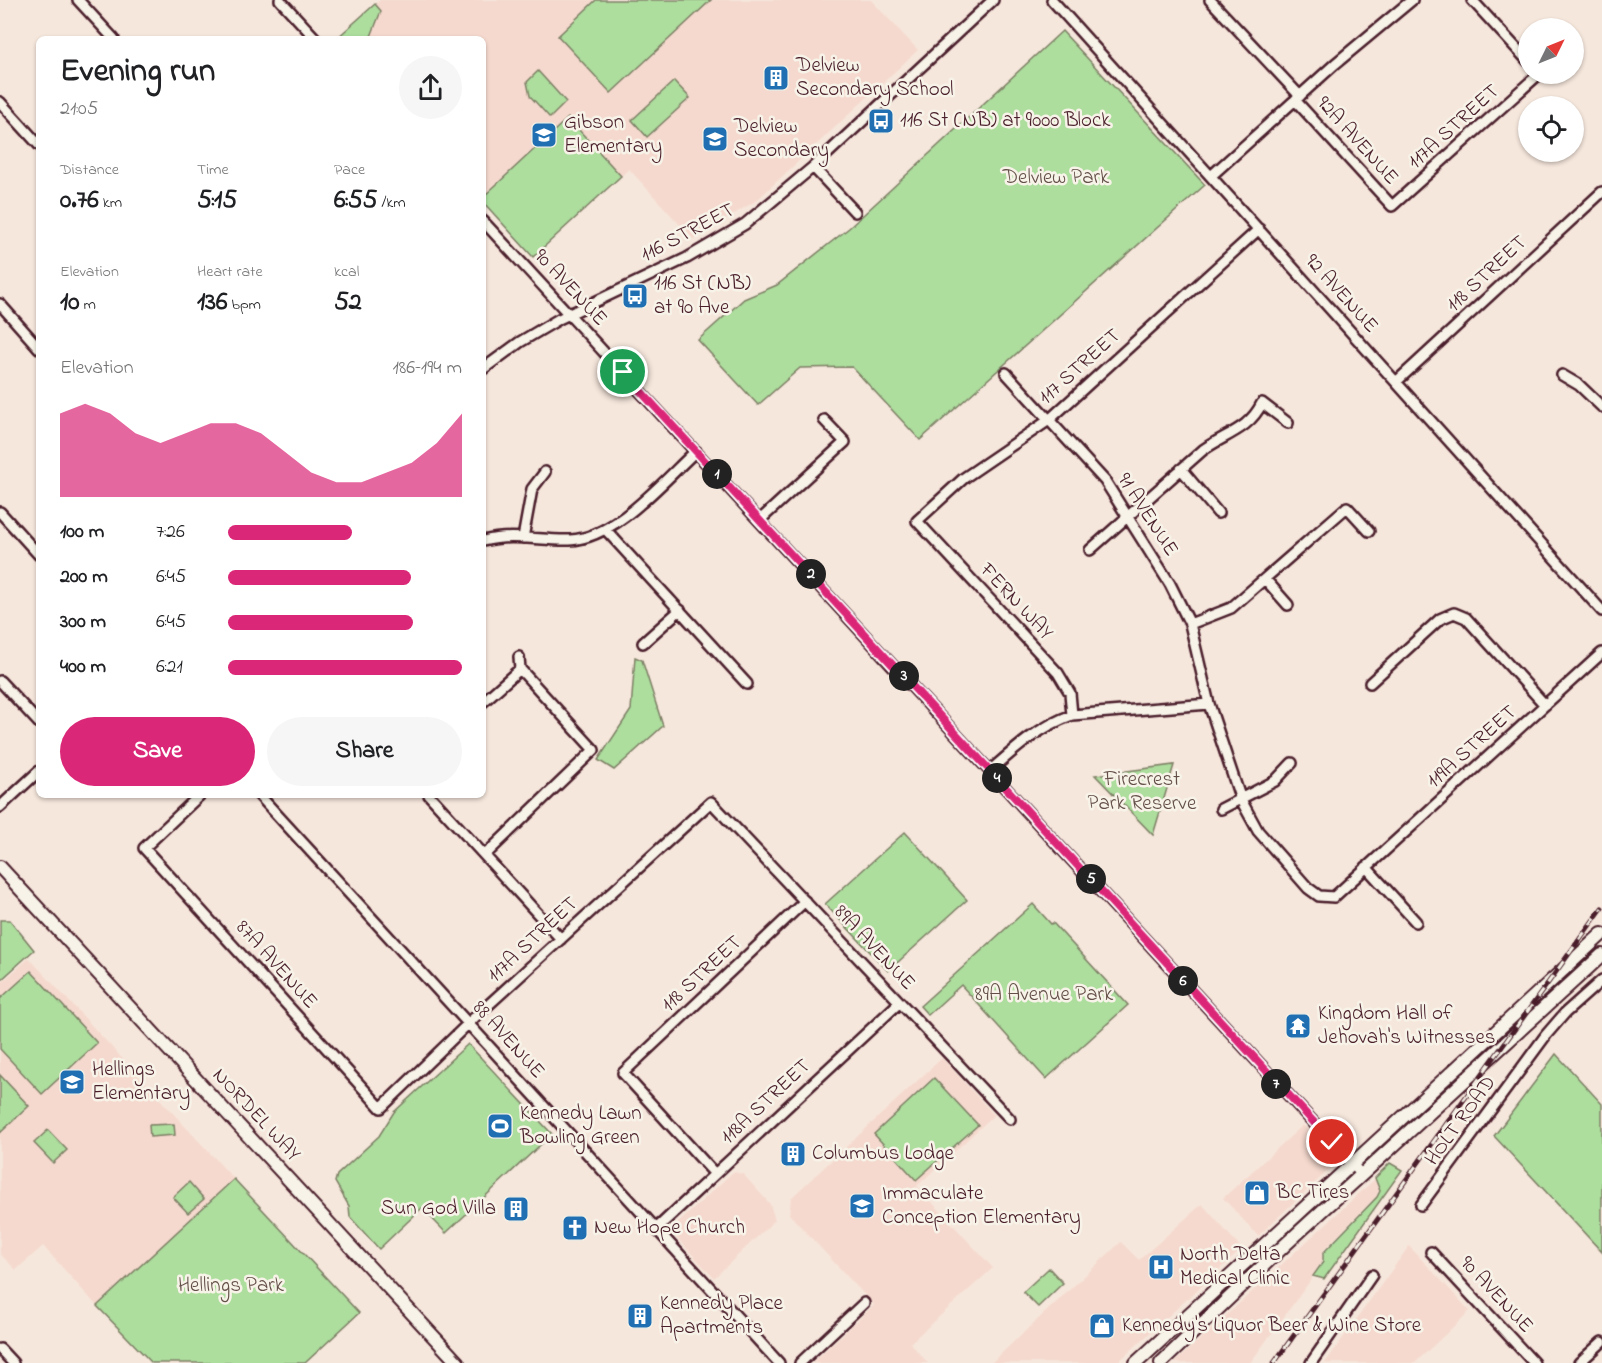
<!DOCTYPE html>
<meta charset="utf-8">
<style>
body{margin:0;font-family:"Indie Flower",sans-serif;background:#f6f6f6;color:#202124;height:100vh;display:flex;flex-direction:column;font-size:22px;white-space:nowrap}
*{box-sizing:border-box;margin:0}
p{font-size:20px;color:#757577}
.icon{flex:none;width:33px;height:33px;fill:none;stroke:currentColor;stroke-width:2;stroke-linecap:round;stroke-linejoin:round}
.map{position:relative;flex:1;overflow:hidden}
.panel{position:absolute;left:36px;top:36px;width:450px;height:762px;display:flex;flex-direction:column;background:#fff;border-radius:9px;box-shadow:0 2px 4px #0004}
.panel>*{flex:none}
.needle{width:39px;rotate:47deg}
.tools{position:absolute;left:1518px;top:18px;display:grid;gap:12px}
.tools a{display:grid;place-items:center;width:66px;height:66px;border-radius:50%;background:#fff;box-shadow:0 2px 4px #0004;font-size:30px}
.pin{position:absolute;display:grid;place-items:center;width:51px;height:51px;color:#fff;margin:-26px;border:3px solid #fff;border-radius:50%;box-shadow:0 2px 6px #0007}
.km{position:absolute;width:30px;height:30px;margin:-15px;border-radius:50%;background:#222;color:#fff;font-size:16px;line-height:30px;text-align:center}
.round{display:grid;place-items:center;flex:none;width:63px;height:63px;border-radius:32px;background:#f6f6f6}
.summary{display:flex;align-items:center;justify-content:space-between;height:102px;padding:0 24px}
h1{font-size:33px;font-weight:700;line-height:45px}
.figures{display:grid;grid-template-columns:repeat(3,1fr);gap:9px;height:102px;padding:6px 24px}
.figures div{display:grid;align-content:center}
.figures b{font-size:26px;font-weight:700}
.figures small{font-size:16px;font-weight:400}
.figures p{font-size:16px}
.chart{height:168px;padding:12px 24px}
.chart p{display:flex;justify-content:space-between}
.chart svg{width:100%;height:108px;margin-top:6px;fill:#db2777;opacity:.7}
.cta{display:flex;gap:12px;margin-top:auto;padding:12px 24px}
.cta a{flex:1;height:69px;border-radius:36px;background:#db2777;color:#fff;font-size:24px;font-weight:700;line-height:69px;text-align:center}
.cta a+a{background:#f6f6f6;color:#202124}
ul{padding:0 24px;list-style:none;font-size:20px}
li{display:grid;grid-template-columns:96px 72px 1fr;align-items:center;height:45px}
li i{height:15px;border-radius:8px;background:#db2777}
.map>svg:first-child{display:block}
.built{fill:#f5d9ce}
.green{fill:#adde9e;stroke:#7c7e64;stroke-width:1.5}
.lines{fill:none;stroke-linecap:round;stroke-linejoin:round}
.minor-casing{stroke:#4a1f2b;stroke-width:14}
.major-casing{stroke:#4a1f2b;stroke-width:16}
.minor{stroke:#f7f3e8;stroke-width:9}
.major{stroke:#f7f3e8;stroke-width:12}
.rail-casing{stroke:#4a1f2b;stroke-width:5}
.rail{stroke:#f7f3e8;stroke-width:3;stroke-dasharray:9;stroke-linecap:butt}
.route-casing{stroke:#fff;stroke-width:12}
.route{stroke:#db2777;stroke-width:8}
.labels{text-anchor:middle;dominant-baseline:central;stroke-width:5;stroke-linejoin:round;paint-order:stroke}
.poi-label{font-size:21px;fill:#4a1f2b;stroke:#f7f3e8;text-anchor:start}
.street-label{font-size:21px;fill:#4a1f2b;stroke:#f7f3e8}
.park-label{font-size:21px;fill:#634f48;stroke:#f7f3e8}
</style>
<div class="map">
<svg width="1602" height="1363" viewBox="0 0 1602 1363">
<rect width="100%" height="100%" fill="#f6e7dc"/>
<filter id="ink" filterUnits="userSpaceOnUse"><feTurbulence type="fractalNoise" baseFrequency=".0167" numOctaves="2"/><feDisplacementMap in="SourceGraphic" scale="12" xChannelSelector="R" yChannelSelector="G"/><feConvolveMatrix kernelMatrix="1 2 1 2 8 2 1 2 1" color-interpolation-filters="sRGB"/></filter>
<g filter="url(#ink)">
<path class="built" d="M380 0H871L918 50 757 200 693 239 629 169 533 257 483 202V39H336Z
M29 958 234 1179 97 1306 43 1246 16 1270 0 1254V984Z
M942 1058 994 1115 917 1186 993 1268 910 1343 928 1363H812L874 1305 789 1214 791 1198Z
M1303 1125 1331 1155 1333 1166 1258 1236 1223 1198Z
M733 1172 743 1174 770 1204 775 1220 714 1278 675 1236 676 1225Z
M1375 1179 1380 1190 1377 1196 1322 1252V1261L1310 1281 1250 1363H1174Z
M1202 1204 1242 1249 1117 1363H991L1121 1242 1139 1260Z
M1409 1246 1470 1311 1415 1363H1325Z"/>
<path class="green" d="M596 0H711L611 93 558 36Z
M375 4 381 11 370 39H336Z
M1062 31 1205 185 920 440 852 367 800 368 758 405 698 340 744 299 777 285 849 228Z
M538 71 566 102 550 118 530 96 527 82Z
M674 81 690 98 647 137 632 120Z
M568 118 621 176 533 257 483 202V197Z
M635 657 642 660 663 726 614 770 598 760 631 710Z
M1174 765 1153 835 1095 775Z
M905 832 967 900 888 971 825 904Z
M1033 904 1051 924 1053 923 1128 1005 1046 1079 961 985 928 1015 920 1006Z
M0 920H10L34 950 0 981Z
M31 971 97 1043 42 1094 0 1049V999Z
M468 1044 552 1134 446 1233 422 1208 379 1249 350 1217 349 1206 335 1182 337 1175 379 1136 394 1112Z
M1556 1054 1602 1104V1252L1494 1136Z
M0 1075 29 1106 0 1133Z
M934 1078 978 1125 916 1180 874 1134Z
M174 1124 175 1135 150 1137 149 1125Z
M48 1130 67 1150 53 1163 34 1143Z
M1390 1163 1402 1170 1324 1279 1313 1276 1323 1262V1253L1377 1197 1380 1191 1375 1178Z
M234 1179 359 1313 305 1363H152L97 1306Z
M189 1182 204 1199 188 1213 173 1197Z
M1049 1268 1063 1283 1038 1307 1023 1292Z"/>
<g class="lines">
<g class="minor-casing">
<path id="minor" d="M78 0 114 39
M280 0 316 39
M1052 0 1602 611
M1210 0 1300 96
M1472 0 1528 61
M1295 100 1392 206 1539 74
M0 102 39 145
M813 167 855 212
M1211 176 1335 64 1412 0
M483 221 1362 1175
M0 304 39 348
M483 369 520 342 559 319 687 258 745 224 813 167 993 0
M1006 373 1105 481 1170 584 1190 624 1209 704 1241 800 1258 831 1308 888 1319 896 1334 897 1602 653
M1562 375 1579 385 1602 407
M1396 382 1602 192
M1181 469 1218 513
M0 512 39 555
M760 520 845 442 824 420
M606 530 747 684
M523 538 532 489 545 472
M483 541C512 533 541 541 570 540 616 538 663 481 696 451
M1090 550 1203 450C1225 434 1249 430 1262 403L1288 423
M1265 579 1288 605
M1190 624 1231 608 1347 507 1369 531
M643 643 680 610
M0 681 39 723
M1370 683 1440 619 1454 613 1466 618 1545 705
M483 702 520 669 519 657
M1072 715 1070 693 1058 673 917 521 964 478 1049 420 1259 229
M991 770C1017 747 1039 727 1072 715L1209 704
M200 795 144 848 381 1108 474 1018 711 802 1010 1119
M259 795 779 1363
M429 795 561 939
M0 807 39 771
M1221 809 1275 781 1292 763
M485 855 594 750 520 669
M1366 867 1416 922
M715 1174 623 1073 805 901
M1421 1205 1546 1035 1565 1013 1602 980
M656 1229 900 1002
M1431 1252 1534 1363
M0 1349 13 1363
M800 1363 864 1303
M1311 1363 1372 1275
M1579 1363 1602 1342"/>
</g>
<g class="major-casing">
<path id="major" d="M0 867 458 1363
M1136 1363 1602 934
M1161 1363 1286 1244 1602 955"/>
</g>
<use href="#minor" class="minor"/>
<use href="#major" class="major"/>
<g class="rail-casing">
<path id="rail" d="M1274 1363 1602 908"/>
</g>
<use href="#rail" class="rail"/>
</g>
</g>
<g class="lines" filter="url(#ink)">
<g class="route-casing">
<path id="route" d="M623 372 1332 1142"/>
</g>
<use href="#route" class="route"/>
</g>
<defs>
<g id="building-square" transform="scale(1.35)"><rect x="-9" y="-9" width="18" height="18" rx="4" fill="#1f6fb2" stroke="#f7f3e8"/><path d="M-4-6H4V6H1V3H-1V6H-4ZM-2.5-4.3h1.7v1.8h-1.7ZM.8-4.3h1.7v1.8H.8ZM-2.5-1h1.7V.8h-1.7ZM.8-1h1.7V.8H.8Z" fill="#fff"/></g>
<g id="bus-square" transform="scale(1.35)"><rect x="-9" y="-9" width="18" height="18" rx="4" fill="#1f6fb2" stroke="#f7f3e8"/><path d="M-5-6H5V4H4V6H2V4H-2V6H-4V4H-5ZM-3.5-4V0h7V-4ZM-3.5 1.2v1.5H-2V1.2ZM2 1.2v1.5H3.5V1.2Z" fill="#fff"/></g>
<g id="school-square" transform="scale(1.35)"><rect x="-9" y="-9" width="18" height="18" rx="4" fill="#1f6fb2" stroke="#f7f3e8"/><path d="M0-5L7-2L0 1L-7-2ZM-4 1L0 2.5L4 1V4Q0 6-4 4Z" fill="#fff"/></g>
<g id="temple-square" transform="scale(1.35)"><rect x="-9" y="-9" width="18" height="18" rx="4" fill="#1f6fb2" stroke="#f7f3e8"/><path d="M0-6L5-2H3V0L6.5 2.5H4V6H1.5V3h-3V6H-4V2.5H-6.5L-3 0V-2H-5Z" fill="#fff"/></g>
<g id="stadium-square" transform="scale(1.35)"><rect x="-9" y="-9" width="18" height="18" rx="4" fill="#1f6fb2" stroke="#f7f3e8"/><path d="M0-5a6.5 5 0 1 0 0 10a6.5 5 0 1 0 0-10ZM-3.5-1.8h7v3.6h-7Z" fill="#fff"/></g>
<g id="shop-square" transform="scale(1.35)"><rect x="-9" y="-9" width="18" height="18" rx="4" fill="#1f6fb2" stroke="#f7f3e8"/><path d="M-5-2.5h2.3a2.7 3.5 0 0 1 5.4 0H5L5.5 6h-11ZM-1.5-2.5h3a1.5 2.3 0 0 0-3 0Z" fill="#fff"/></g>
<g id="church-square" transform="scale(1.35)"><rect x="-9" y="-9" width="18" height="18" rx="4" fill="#1f6fb2" stroke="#f7f3e8"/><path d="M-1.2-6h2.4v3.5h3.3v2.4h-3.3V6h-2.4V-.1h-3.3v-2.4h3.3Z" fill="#fff"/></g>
<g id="hospital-square" transform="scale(1.35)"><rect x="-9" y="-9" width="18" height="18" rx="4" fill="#1f6fb2" stroke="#f7f3e8"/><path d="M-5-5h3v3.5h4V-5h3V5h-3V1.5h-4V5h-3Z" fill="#fff"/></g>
</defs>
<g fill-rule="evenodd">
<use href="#building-square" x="776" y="78"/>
<use href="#bus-square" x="881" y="121"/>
<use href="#school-square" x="544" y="135"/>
<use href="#school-square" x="715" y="139"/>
<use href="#bus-square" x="635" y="296"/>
<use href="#temple-square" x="1298" y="1026"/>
<use href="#school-square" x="72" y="1082"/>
<use href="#stadium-square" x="500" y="1126"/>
<use href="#building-square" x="793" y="1154"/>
<use href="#shop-square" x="1257" y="1193"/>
<use href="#school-square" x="862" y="1206"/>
<use href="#building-square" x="516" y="1209"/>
<use href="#church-square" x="575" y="1228"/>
<use href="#hospital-square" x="1161" y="1267"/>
<use href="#building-square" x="640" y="1316"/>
<use href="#shop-square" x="1102" y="1326"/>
</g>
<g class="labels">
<g class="poi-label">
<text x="796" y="66">Delview<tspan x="796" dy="24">Secondary School</tspan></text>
<text x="900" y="121">116 St (NB) at 9000 Block</text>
<text x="564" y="123">Gibson<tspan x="564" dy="24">Elementary</tspan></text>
<text x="734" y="127">Delview<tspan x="734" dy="24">Secondary</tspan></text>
<text x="654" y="284">116 St (NB)<tspan x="654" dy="24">at 90 Ave</tspan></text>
<text x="1318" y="1014">Kingdom Hall of<tspan x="1318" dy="24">Jehovah's Witnesses</tspan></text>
<text x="92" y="1070">Hellings<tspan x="92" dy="24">Elementary</tspan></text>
<text x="520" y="1114">Kennedy Lawn<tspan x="520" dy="24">Bowling Green</tspan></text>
<text x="812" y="1154">Columbus Lodge</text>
<text x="1276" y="1193">BC Tires</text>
<text x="882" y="1194">Immaculate<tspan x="882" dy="24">Conception Elementary</tspan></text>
<text x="496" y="1209" text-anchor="end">Sun God Villa</text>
<text x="594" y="1228">New Hope Church</text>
<text x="1180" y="1255">North Delta<tspan x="1180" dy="24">Medical Clinic</tspan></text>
<text x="660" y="1304">Kennedy Place<tspan x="660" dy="24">Apartments</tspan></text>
<text x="1122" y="1326">Kennedy's Liquor Beer &amp; Wine Store</text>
</g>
<g class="street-label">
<text transform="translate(1454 127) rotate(-42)">117A STREET</text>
<text transform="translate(1357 141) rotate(48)">92A AVENUE</text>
<text transform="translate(688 233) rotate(-28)">116 STREET</text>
<text transform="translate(1487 274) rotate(-43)">118 STREET</text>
<text transform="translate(570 288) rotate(47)">90 AVENUE</text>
<text transform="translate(1341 294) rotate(48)">92 AVENUE</text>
<text transform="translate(1080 367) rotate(-42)">117 STREET</text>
<text transform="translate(1147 515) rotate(57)">91 AVENUE</text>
<text transform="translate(1016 602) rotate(47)">FERN WAY</text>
<text transform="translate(1472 747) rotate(-42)">119A STREET</text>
<text transform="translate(533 940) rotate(-43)">117A STREET</text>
<text transform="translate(874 948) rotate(47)">89A AVENUE</text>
<text transform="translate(276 965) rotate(48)">87A AVENUE</text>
<text transform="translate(702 974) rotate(-43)">118 STREET</text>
<text transform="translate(508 1040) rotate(48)">88 AVENUE</text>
<text transform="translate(766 1102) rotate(-43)">118A STREET</text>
<text transform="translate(256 1115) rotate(47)">NORDEL WAY</text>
<text transform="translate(1461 1121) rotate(-54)">HOLT ROAD</text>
<text transform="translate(1496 1295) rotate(47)">90 AVENUE</text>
</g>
<g class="park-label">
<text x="1056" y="178">Delview Park</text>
<text x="1142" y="780">Firecrest<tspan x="1142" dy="24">Park Reserve</tspan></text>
<text x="1044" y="995">89A Avenue Park</text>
<text x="231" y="1286">Hellings Park</text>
</g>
</g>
</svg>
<div class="tools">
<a><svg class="needle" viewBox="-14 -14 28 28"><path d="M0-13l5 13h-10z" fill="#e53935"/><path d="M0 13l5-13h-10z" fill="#757577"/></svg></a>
<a><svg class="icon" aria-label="locate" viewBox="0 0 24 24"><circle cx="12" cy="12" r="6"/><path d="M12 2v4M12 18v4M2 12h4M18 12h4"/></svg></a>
</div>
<div class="pin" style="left:623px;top:372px;background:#1e9e55"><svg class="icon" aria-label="arrive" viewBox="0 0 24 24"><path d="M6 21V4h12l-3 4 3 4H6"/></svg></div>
<div class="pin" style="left:1332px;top:1142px;background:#d93025"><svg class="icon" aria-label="check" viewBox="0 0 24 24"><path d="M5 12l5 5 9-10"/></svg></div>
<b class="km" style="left:717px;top:474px">1</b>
<b class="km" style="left:811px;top:574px">2</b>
<b class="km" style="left:904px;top:676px">3</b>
<b class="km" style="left:997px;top:778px">4</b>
<b class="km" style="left:1091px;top:879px">5</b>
<b class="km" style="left:1183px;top:981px">6</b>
<b class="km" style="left:1276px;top:1084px">7</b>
<section class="panel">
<div class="summary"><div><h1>Evening run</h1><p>21:05</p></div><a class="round"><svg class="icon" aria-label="share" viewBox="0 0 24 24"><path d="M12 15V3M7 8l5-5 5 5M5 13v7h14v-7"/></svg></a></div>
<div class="figures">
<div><p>Distance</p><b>0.76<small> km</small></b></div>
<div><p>Time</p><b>5:15</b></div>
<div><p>Pace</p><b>6:55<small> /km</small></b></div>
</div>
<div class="figures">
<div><p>Elevation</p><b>10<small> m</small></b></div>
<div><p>Heart rate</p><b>136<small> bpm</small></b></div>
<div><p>kcal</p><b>52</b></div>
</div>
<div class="chart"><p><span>Elevation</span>186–194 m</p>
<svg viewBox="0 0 160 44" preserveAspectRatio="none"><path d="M0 44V10L10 6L20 10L30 18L40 22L50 18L60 14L70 14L80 18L90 26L100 34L110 38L120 38L130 34L140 30L150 22L160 10V44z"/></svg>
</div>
<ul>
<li><b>100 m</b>7:26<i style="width:53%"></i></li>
<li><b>200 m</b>6:45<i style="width:78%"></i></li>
<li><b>300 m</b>6:45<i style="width:79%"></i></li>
<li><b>400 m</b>6:21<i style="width:100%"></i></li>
</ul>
<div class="cta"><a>Save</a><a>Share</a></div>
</section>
</div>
